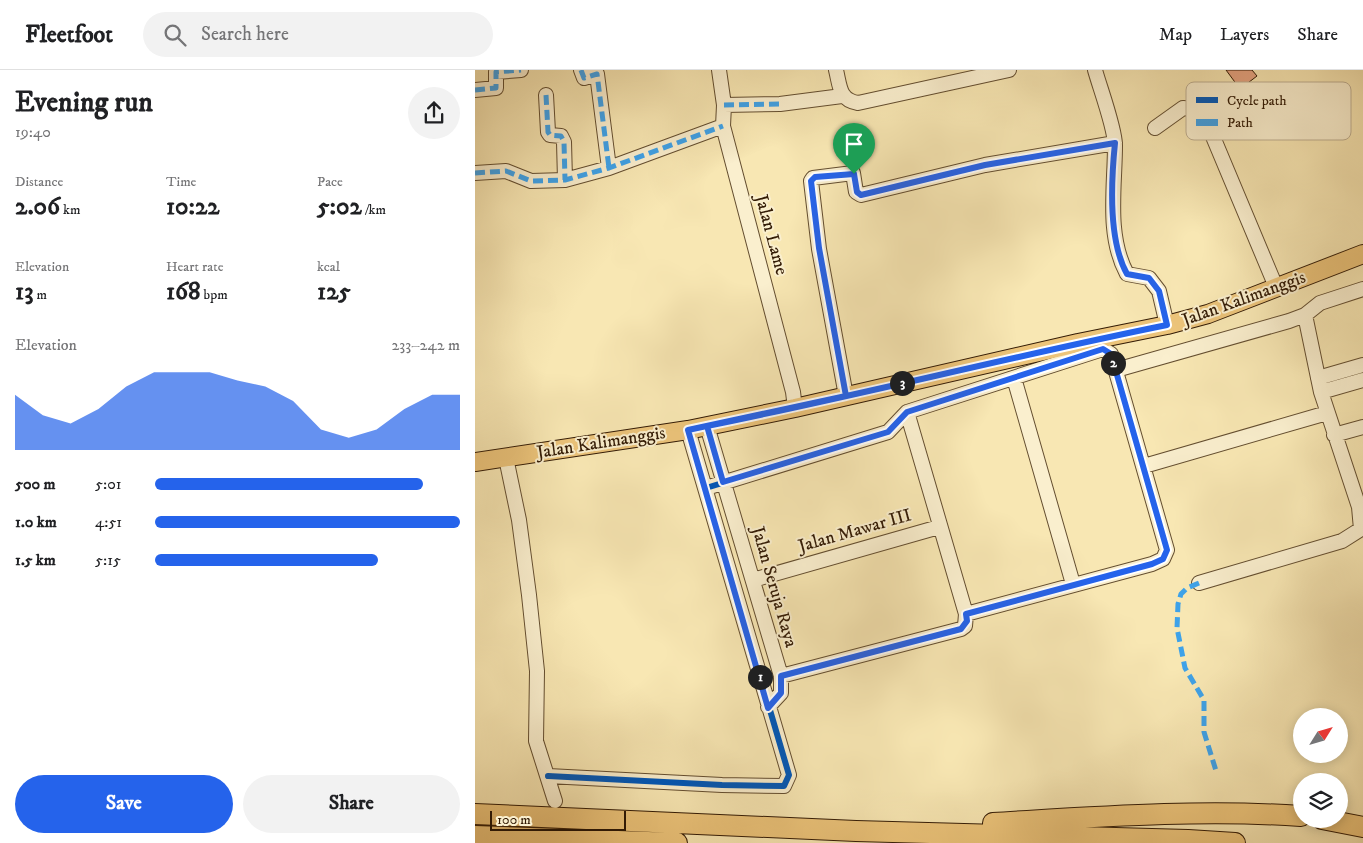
<!DOCTYPE html>
<meta charset="utf-8">
<style>
body{margin:0;font-family:"IM FELL DW Pica",serif;background:#f2f2f2;color:#202124;height:100vh;display:flex;flex-direction:column;font-size:19px;white-space:nowrap}
*{box-sizing:border-box;margin:0}
p{font-size:16px;color:#757577}
.icon{flex:none;width:28px;height:28px;fill:none;stroke:currentColor;stroke-width:2;stroke-linecap:round;stroke-linejoin:round}
.map{position:relative;flex:1;overflow:hidden}
.drawer{display:flex;flex-direction:column;background:#fff;width:475px}
.drawer>*{flex:none}
.needle{width:32px;rotate:53deg}
.buttons{position:absolute;left:818px;top:638px;display:grid;gap:10px}
.buttons a{display:grid;place-items:center;width:55px;height:55px;border-radius:50%;background:#fff;box-shadow:0 2px 12px #0003;font-size:25px}
.scale{position:absolute;left:15px;bottom:12px;width:136px;box-sizing:border-box;padding-left:5px;border:2px solid #331b05;border-top:0;font-size:14px;line-height:18px;white-space:nowrap;color:#331b05;-webkit-text-stroke:4px #faefce;paint-order:stroke}
.pin{position:absolute;display:grid;place-items:center;width:42px;height:42px;color:#fff;margin:-51px -21px;border-radius:50% 50% 50% 0;rotate:-45deg;box-shadow:0 0 5px #0007}
.pin .icon{rotate:45deg}
.km{position:absolute;width:25px;height:25px;margin:-12px;border-radius:50%;background:#222;color:#fff;font-size:14px;line-height:25px;text-align:center}
.round{display:grid;place-items:center;flex:none;width:52px;height:52px;border-radius:26px;background:#f2f2f2}
.summary{display:flex;align-items:center;justify-content:space-between;height:85px;padding:0 15px}
h1{font-size:28px;font-weight:800;line-height:38px}
.stats{display:grid;grid-template-columns:repeat(3,1fr);gap:8px;height:85px;padding:5px 15px}
.stats div{display:grid;align-content:center}
.stats b{font-size:25px;font-weight:800}
.stats small{font-size:14px;font-weight:400}
.stats p{font-size:14px}
.chart{height:140px;padding:10px 15px}
.chart p{display:flex;justify-content:space-between}
.chart svg{width:100%;height:90px;margin-top:5px;fill:#2563eb;opacity:.7}
.cta{display:flex;gap:10px;margin-top:auto;padding:10px 15px}
.cta a{flex:1;height:58px;border-radius:30px;background:#2563eb;color:#fff;font-size:20px;font-weight:800;line-height:58px;text-align:center}
.cta a+a{background:#f2f2f2;color:#202124}
ul{padding:0 15px;list-style:none;font-size:16px}
li{display:grid;grid-template-columns:80px 60px 1fr;align-items:center;height:38px}
li i{height:12px;border-radius:6px;background:#2563eb}
header{display:flex;align-items:center;gap:30px;box-sizing:border-box;height:70px;padding:0 25px;background:#fff;border-bottom:1px solid #e0e0e0}
header strong{font-size:24px}
nav{display:flex;gap:28px;margin-inline-start:auto;font-size:18px}
.search{width:350px;height:45px;background:#f2f2f2;display:flex;align-items:center;gap:12px;box-sizing:border-box;padding:0 18px;border-radius:28px;color:#757577;font-size:19px}
main{display:flex;flex:1;min-height:0}
.map>svg:first-child{display:block}
.building{fill:#e4a380;stroke:#331b05}
.lines{fill:none;stroke-linecap:round;stroke-linejoin:round}
.minor-casing{stroke:#644e30;stroke-width:16}
.major-casing{stroke:#331b05;stroke-width:20}
.highway-casing{stroke:#331b05;stroke-width:22}
.minor{stroke:#faefce;stroke-width:14}
.major{stroke:#ecc47a;stroke-width:18}
.highway{stroke:#ecc47a;stroke-width:20}
.quiet{stroke:#3ea2e9;stroke-width:5;stroke-dasharray:10 5;stroke-linecap:butt}
.cycleway-casing{stroke:#faefce;stroke-width:9}
.cycleway{stroke:#0057b8;stroke-width:6}
.route-casing{stroke:#fff;stroke-width:10}
.route{stroke:#2563eb;stroke-width:6}
.labels{text-anchor:middle;dominant-baseline:central;stroke-width:4;stroke-linejoin:round;paint-order:stroke}
.street-label{font-size:18px;fill:#331b05;stroke:#faefce}
.key{fill:#faefce;stroke:#beaf92;stroke-width:1}
.key-label{font-size:14px;fill:#331b05}
</style>
<header>
<strong>Fleetfoot</strong>
<div class="search"><svg class="icon" aria-label="search" viewBox="0 0 24 24"><circle cx="10" cy="10" r="6"/><path d="M15 15l6 6"/></svg>Search here</div>
<nav><a>Map</a><a>Layers</a><a>Share</a></nav>
</header>
<main>
<section class="drawer">
<div class="summary"><div><h1>Evening run</h1><p>19:40</p></div><a class="round"><svg class="icon" aria-label="share" viewBox="0 0 24 24"><path d="M12 15V3M7 8l5-5 5 5M5 13v7h14v-7"/></svg></a></div>
<div class="stats">
<div><p>Distance</p><b>2.06<small> km</small></b></div>
<div><p>Time</p><b>10:22</b></div>
<div><p>Pace</p><b>5:02<small> /km</small></b></div>
</div>
<div class="stats">
<div><p>Elevation</p><b>13<small> m</small></b></div>
<div><p>Heart rate</p><b>168<small> bpm</small></b></div>
<div><p>kcal</p><b>125</b></div>
</div>
<div class="chart"><p><span>Elevation</span>233–242 m</p>
<svg viewBox="0 0 160 44" preserveAspectRatio="none"><path d="M0 44V17L10 27L20 31L30 24L40 13L50 6L60 6L70 6L80 10L90 13L100 20L110 34L120 38L130 34L140 24L150 17L160 17V44z"/></svg>
</div>
<ul>
<li><b>500 m</b>5:01<i style="width:88%"></i></li>
<li><b>1.0 km</b>4:51<i style="width:100%"></i></li>
<li><b>1.5 km</b>5:15<i style="width:73%"></i></li>
</ul>
<div class="cta"><a>Save</a><a>Share</a></div>
</section>
<div class="map">
<svg width="888" height="773" viewBox="0 0 888 773">
<rect width="100%" height="100%" fill="#f8e7b3"/>
<filter id="stains"><feTurbulence type="fractalNoise" baseFrequency=".004" numOctaves="4"/><feColorMatrix values="0 0 0 0 .2 0 0 0 0 .09 0 0 0 0 .02 0 0 0 .5 -.17"/></filter>
<radialGradient id="worn" r=".72"><stop offset=".6" stop-color="#630" stop-opacity="0"/><stop offset="1" stop-color="#630" stop-opacity=".3"/></radialGradient>
<path class="building" d="M751 0H777L782 6 765 19Z"/>
<g class="lines">
<g class="minor-casing">
<path id="minor" d="M106 0 109 8 122 4 134 98
M244 0 249 35 248 56 318 322 320 338
M361 0C365 16 364 30 383 33L534 0
M620 0C625 18 640 58 640 75 640 117 631 165 652 204L674 208 684 221 692 255
M0 20 21 18V2L46 0
M71 25 73 62 75 65 86 66 89 72 90 110
M249 35 305 34 367 26
M680 58 708 38 719 39 731 50 801 217
M0 103 31 101 56 111 90 110 134 98 248 56
M641 300 814 251 830 245 845 233 888 219
M539 308 598 514
M843 308 888 295
M846 322 888 310
M371 326 344 179 336 111 338 108 378 103 381 122 386 125 510 95 640 73
M232 356 306 606V623L293 637
M859 365 888 357
M31 388 44 450 54 525 62 601 61 671 80 731
M669 396 852 343
M231 418 413 362 432 342 628 279 636 284 692 480 688 489 677 494 491 544
M278 510 464 457
M724 513 867 471 886 459 884 437 846 322 830 245
M306 606 486 559 490 556 491 544 432 342
M73 706 247 715 309 716 314 705 213 360"/>
</g>
<g class="major-casing">
<path id="major" d="M0 392 213 360 320 338 603 273 692 255 733 244 888 184"/>
</g>
<g class="highway-casing">
<path id="highway" d="M0 744 381 761 713 770 760 773
M847 749 888 757
M518 753C620 747 724 739 826 746
M0 766 202 773"/>
</g>
<use href="#minor" class="minor"/>
<use href="#major" class="major"/>
<use href="#highway" class="highway"/>
<path class="quiet" d="M106 0 109 8 122 4 134 98
M0 20 21 18V2L46 0
M71 25 73 62 75 65 86 66 89 72 90 110
M249 35 305 34
M0 103 31 101 56 111 90 110 134 98 248 56
M371 326 344 179 336 111 338 108 378 103 381 122 386 125 510 95 640 73
M724 513 712 518 706 524 703 534 702 558 710 598 729 630V662L742 704"/>
<g class="cycleway-casing">
<path id="cycleway" d="M231 418 413 362 432 342 628 279 636 284 692 480 688 489 677 494 491 544
M73 706 247 715 309 716 314 705 213 360"/>
</g>
<use href="#cycleway" class="cycleway"/>
</g>
<g class="lines">
<g class="route-casing">
<path id="route" d="M379 104 340 107 336 111 344 178 371 326 213 360 293 638 306 623V606L486 559 492 551 491 544 677 494 688 489 692 480 636 284 628 279 432 342 413 362 248 412 232 356C386 325 538 286 692 255L684 221 674 208 652 204C633 170 636 112 640 73L510 95 386 125 382 122 379 104"/>
</g>
<use href="#route" class="route"/>
</g>
<g class="labels">
<g class="street-label">
<text transform="translate(296 165) rotate(75)">Jalan Lame</text>
<text transform="translate(769 229) rotate(-20)">Jalan Kalimanggis</text>
<text transform="translate(126 373) rotate(-9)">Jalan Kalimanggis</text>
<text transform="translate(380 461) rotate(-16)">Jalan Mawar III</text>
<text transform="translate(299 517) rotate(74)">Jalan Seruja Raya</text>
</g>
</g>
<rect x="711" y="12" width="165" height="58" rx="8" class="key"/>
<rect x="721" y="27" width="22" height="6" fill="#0057b8"/>
<rect x="721" y="49" width="22" height="7" fill="#3ea2e9"/>
<g class="key-label">
<text x="752" y="35">Cycle path</text>
<text x="752" y="57">Path</text>
</g>
<rect width="100%" height="100%" filter="url(#stains)"/>
<rect width="100%" height="100%" fill="url(#worn)"/>
</svg>
<div class="buttons">
<a><svg class="needle" viewBox="-14 -14 28 28"><path d="M0-13l5 13h-10z" fill="#e53935"/><path d="M0 13l5-13h-10z" fill="#757577"/></svg></a>
<a><svg class="icon" aria-label="layers" viewBox="0 0 24 24"><path d="M12 4l9 5-9 5-9-5zM3 14l9 5 9-5"/></svg></a>
</div>
<div class="scale">100 m</div>
<div class="pin" style="left:379px;top:104px;background:#1e9e55"><svg class="icon" aria-label="arrive" viewBox="0 0 24 24"><path d="M6 21V4h12l-3 4 3 4H6"/></svg></div>
<b class="km" style="left:285px;top:607px">1</b>
<b class="km" style="left:638px;top:293px">2</b>
<b class="km" style="left:427px;top:313px">3</b>
</div>
</main>
